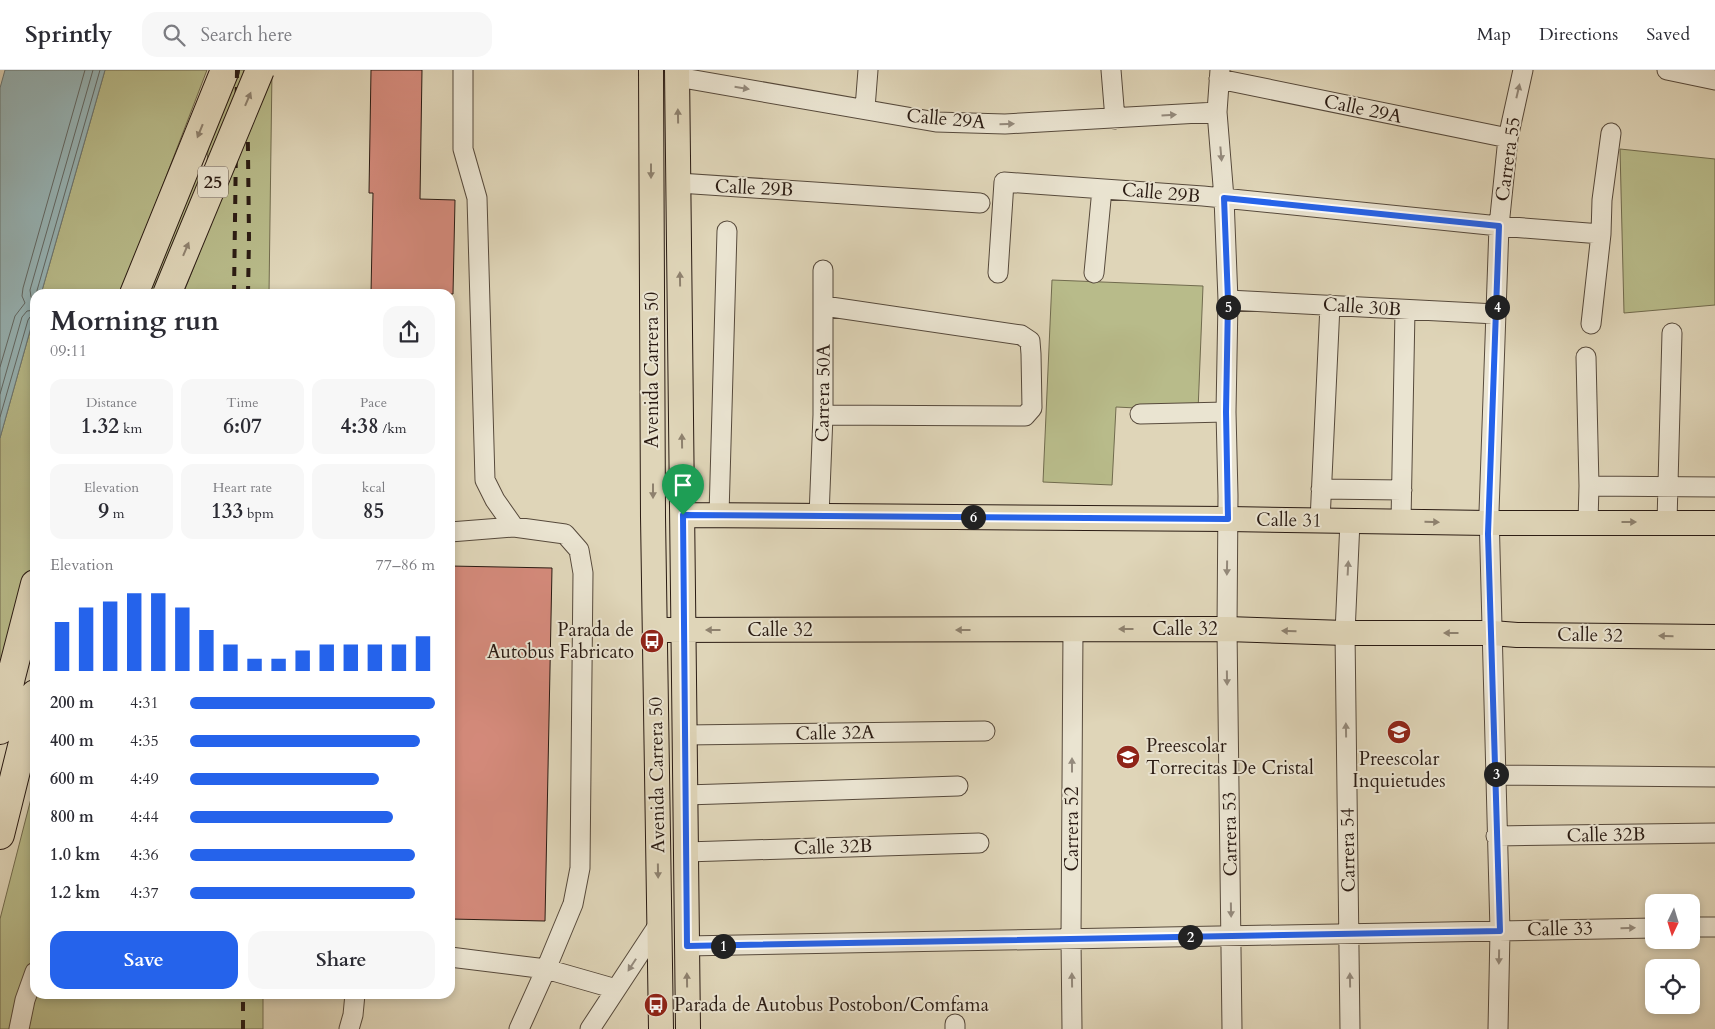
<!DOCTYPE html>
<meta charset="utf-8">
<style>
body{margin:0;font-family:Cardo,serif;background:#f7f7f7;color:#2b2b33;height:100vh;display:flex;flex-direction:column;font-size:19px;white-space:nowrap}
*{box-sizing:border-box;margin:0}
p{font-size:16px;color:#7c7c81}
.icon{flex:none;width:28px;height:28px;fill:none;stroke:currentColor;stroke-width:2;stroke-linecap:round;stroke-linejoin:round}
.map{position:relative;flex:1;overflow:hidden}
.details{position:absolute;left:30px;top:219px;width:425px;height:710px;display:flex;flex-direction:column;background:#fff;border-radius:15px;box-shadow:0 2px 8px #0003}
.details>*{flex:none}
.needle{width:32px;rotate:184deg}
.controls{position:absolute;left:1645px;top:824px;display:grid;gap:10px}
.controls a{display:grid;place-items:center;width:55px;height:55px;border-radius:10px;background:#fff;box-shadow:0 2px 8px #0003;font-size:25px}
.pin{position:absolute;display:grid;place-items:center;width:42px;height:42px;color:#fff;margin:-51px -21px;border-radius:50% 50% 50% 0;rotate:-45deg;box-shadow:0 0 5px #0007}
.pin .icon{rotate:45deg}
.km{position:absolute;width:25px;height:25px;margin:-12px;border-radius:50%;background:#222;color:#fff;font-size:14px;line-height:25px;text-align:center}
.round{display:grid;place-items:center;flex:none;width:52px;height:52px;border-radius:15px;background:#f7f7f7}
.summary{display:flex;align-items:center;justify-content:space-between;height:85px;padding:0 20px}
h1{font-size:28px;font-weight:800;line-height:38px}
.stats{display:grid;grid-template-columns:repeat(3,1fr);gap:8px;height:85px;padding:5px 20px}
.stats div{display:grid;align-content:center;border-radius:12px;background:#f7f7f7;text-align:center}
.stats b{font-size:21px;font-weight:800}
.stats small{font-size:14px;font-weight:400}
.stats p{font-size:14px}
.chart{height:140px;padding:10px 20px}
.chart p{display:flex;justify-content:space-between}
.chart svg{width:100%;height:90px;margin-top:5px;stroke:#2563eb;stroke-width:6}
.primary-button{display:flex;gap:10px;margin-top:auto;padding:10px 20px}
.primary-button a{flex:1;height:58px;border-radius:15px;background:#2563eb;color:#fff;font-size:20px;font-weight:800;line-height:58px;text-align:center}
.primary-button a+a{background:#f7f7f7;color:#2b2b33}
ul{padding:0 20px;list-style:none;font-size:16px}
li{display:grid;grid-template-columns:80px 60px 1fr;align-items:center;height:38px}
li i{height:12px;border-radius:6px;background:#2563eb}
header{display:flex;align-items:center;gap:30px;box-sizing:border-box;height:70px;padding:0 25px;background:#fff;border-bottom:1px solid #e1e1e2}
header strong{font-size:24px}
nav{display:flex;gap:28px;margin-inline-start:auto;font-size:18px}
.search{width:350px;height:45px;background:#f7f7f7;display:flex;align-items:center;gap:12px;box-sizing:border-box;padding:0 18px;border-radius:15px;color:#7c7c81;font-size:19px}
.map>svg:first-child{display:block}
.green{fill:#b8bb8a;stroke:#716b4e}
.water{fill:#97b6b9;stroke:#6b7877}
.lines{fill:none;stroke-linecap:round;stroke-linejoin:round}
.shore{stroke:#606866;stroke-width:1}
.building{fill:#d48a7b;stroke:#2a1b13}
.minor-casing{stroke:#574a3c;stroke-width:21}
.major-casing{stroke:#2a1b13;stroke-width:26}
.highway-casing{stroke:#2a1b13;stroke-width:30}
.minor{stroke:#eae4d1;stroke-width:19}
.major{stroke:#dfd5b8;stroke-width:24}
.highway{stroke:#dfd5b8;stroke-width:28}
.rail{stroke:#2a1b13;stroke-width:4;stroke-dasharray:9 9;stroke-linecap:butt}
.highway-bridge-casing{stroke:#2a1b13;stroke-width:30;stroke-linecap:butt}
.highway-bridge{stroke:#dfd5b8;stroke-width:28}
.oneway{fill:#948a7c}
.oneway2{fill:#8e816e}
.route-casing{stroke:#fff;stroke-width:10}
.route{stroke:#2563eb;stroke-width:6}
.labels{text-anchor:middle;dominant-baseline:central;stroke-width:4;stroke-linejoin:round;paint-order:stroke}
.shield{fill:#eae4d1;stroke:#64574c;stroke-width:1}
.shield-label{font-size:18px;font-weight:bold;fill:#2a1b13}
.street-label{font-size:19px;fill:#2a1b13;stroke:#eae4d1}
.poi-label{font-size:19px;fill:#2a1b13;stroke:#eae4d1;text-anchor:start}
</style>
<header>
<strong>Sprintly</strong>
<div class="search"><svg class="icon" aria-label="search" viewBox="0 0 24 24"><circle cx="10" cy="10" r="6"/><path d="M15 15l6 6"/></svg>Search here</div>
<nav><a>Map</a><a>Directions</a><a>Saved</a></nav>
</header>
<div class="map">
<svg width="1715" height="959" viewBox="0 0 1715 959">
<rect width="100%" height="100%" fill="#dfd5b8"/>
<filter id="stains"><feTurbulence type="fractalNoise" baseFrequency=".004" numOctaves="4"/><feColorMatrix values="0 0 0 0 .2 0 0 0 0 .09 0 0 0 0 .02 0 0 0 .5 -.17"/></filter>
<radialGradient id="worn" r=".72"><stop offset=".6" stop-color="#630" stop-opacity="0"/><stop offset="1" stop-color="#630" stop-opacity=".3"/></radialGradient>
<path class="green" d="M105 0H207L121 224H41Z
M215 0H272L269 224H183L199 184Z
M1620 79 1715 89V235L1624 243Z
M195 105 204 109 155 224H146Z
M1052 210 1203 216 1198 341 1116 337 1112 415 1043 412Z
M35 243V482L0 628V368Z
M35 713V924H263V959H0V849Z"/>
<path class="water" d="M5 0H105L41 224H35V243L0 368V18Z"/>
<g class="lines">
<path class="shore" d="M36 224 100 0
M35 233 31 227 30 220 93 0
M0 297 15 246 25 233 22 226 23 218 85 0
M0 324 22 247 27 241 35 240
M0 347 28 250 30 247 35 246"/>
</g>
<path class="building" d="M371 0H422L420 129 455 130 453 224H371L373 123H369Z
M450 496 552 498 545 851 450 849Z"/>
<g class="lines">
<g class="minor-casing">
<path id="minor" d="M463 0V79L477 128 485 410 495 430 514 457
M1111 0 1115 49
M1220 0 1217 42 1224 128 1228 230 1226 342 1228 426 1227 559 1232 959
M1667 0 1715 10
M677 7 936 52 1005 54 1217 42
M1219 9 1508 68
M865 38 868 0
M679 113 980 133
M998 203 1004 112 1203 126 1499 156 1601 164
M1094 203 1102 119
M1228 230 1496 244
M1591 254 1601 164 1602 130 1611 63
M1586 287 1589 416 1588 452
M1140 344 1226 342
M823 345 1025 346 1032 338 1031 284 1030 271 1021 265 824 236
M1589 416 1715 417
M1321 419 1402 420
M719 445 727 161
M819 446 823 345V200
M1320 451 1330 235
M1350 451 1345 563 1350 959
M1401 451 1405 240
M1667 452 1672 263
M450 462 514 457 565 464 579 480 583 503 580 798 573 834 546 899 519 959
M685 665 985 661
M1496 705 1715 707
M686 725 958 716
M1496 766 1715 763
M686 782 979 773
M1691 857H1715
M687 876 1654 858
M450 887 546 899 616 919
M19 959 25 930 35 902
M349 959 353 945 355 924
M590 959 659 854
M955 959V954
M1072 959 1071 869 1073 560
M1498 959 1500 861 1489 442 1499 156 1508 68 1523 0"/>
</g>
<g class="major-casing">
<path id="major" d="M651 0 653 447 661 959
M677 0 688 959
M683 445 1228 449 1489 453H1715
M655 560 1227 559 1345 563H1492L1517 565 1715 567"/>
</g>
<g class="highway-casing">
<path id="highway" d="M134 224 225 0
M0 660 11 607 35 514
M0 765 35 624"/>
</g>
<use href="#minor" class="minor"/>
<use href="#major" class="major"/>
<use href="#highway" class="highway"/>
<path class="rail" d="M247 0 249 167 248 224
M234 224 237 0
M243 959V924"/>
<g class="highway-bridge-casing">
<path id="highway-bridge" d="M167 224 260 0"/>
</g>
<use href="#highway-bridge" class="highway-bridge"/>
</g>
<defs><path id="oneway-solid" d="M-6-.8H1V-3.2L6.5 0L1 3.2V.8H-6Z" transform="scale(1.25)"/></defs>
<g class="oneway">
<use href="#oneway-solid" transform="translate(742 18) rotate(9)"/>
<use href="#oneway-solid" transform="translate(1518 21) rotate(-77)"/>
<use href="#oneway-solid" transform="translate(1169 45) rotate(-4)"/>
<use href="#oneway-solid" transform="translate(1007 54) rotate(-1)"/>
<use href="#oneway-solid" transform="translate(1221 84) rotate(85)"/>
<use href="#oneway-solid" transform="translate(1227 498) rotate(91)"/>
<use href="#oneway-solid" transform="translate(1348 498) rotate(-87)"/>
<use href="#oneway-solid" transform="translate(1227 608) rotate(89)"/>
<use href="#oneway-solid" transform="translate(1346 660) rotate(-91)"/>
<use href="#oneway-solid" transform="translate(1072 695) rotate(-90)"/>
<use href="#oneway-solid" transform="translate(1231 840) rotate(89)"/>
<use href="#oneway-solid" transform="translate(1628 858) rotate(-1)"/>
<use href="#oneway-solid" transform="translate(1499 887) rotate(91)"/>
<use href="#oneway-solid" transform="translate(632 895) rotate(123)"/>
<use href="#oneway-solid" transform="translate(1072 910) rotate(-91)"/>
<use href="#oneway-solid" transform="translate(1350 910) rotate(-91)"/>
</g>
<g class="oneway2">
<use href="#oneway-solid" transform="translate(248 29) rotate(-67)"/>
<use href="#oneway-solid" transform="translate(678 46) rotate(-91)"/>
<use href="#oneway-solid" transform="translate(200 61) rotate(112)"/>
<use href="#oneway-solid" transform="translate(651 101) rotate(90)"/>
<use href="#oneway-solid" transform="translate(186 179) rotate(-67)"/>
<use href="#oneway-solid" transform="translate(680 209) rotate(-91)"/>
<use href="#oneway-solid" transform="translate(682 371) rotate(-91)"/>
<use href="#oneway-solid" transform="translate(653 421) rotate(90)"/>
<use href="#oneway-solid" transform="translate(1432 452) rotate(1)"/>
<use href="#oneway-solid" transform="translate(1629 452)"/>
<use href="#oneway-solid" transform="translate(1126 559) rotate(180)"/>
<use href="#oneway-solid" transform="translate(713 560) rotate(180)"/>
<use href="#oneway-solid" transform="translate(963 560) rotate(180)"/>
<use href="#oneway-solid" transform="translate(1289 561) rotate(-178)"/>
<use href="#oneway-solid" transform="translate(1451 563) rotate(180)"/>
<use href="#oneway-solid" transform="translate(1666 566) rotate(-179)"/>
<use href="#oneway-solid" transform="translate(658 801) rotate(89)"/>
<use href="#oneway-solid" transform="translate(687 910) rotate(-91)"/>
</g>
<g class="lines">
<g class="route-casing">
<path id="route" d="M1224 128 1499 156 1488 464 1500 861 687 876 683 445 1228 449 1226 342 1228 230Z"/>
</g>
<use href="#route" class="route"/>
</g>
<defs>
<g id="bus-disc" transform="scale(1.25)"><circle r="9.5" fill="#8f2418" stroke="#eae4d1"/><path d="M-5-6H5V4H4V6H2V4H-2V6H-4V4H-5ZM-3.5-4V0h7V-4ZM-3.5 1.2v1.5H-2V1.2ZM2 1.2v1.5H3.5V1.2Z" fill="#fff"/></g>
<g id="school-disc" transform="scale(1.25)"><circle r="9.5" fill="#8f2418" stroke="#eae4d1"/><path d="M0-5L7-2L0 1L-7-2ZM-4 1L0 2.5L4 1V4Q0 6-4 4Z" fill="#fff"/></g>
</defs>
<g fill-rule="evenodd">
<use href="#bus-disc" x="652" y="571"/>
<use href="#school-disc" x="1399" y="662"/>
<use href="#school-disc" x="1128" y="687"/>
<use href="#bus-disc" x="656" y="935"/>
</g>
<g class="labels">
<rect class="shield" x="198" y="96.5" width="30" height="31" rx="4"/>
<g class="shield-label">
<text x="213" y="112">25</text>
</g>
<g class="street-label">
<text transform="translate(1363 39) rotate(12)">Calle 29A</text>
<text transform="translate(946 49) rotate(5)">Calle 29A</text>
<text transform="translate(1508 89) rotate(-82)">Carrera 55</text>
<text transform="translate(754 118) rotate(3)">Calle 29B</text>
<text transform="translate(1161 123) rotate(5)">Calle 29B</text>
<text transform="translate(1362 237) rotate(4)">Calle 30B</text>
<text transform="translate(652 300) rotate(-90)">Avenida Carrera 50</text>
<text transform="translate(823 323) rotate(-89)">Carrera 50A</text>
<text transform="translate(1289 450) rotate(1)">Calle 31</text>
<text x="1185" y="559">Calle 32</text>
<text x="780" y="560">Calle 32</text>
<text transform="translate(1590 565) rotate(1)">Calle 32</text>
<text transform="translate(835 663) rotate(-1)">Calle 32A</text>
<text transform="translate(657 705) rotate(-91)">Avenida Carrera 50</text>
<text transform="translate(1072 759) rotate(-90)">Carrera 52</text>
<text transform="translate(1230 764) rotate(-91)">Carrera 53</text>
<text transform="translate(1606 765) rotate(-1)">Calle 32B</text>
<text transform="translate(833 777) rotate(-2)">Calle 32B</text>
<text transform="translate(1348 780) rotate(-91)">Carrera 54</text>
<text transform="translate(1560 859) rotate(-1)">Calle 33</text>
</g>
<g class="poi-label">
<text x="634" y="560" text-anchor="end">Parada de<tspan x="634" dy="22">Autobus Fabricato</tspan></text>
<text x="1146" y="676">Preescolar<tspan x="1146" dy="22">Torrecitas De Cristal</tspan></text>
<text x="1399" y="689" text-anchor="middle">Preescolar<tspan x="1399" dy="22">Inquietudes</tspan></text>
<text x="674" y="935">Parada de Autobus Postobon/Comfama</text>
</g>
</g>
<rect width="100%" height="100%" filter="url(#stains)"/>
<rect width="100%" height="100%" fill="url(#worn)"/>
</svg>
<div class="controls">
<a><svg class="needle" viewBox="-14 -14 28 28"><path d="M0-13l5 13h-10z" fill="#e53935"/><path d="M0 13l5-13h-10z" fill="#7c7c81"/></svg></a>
<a><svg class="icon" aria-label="locate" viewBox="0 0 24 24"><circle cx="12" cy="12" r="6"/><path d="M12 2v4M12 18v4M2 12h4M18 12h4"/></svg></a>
</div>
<div class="pin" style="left:683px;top:445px;background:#1e9e55"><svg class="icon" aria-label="arrive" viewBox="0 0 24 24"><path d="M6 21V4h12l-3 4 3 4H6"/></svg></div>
<b class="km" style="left:723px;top:876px">1</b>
<b class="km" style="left:1190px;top:867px">2</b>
<b class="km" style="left:1496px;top:704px">3</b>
<b class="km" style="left:1497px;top:237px">4</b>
<b class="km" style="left:1228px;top:237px">5</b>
<b class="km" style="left:973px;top:447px">6</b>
<section class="details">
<div class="summary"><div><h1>Morning run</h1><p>09:11</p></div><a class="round"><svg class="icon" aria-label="share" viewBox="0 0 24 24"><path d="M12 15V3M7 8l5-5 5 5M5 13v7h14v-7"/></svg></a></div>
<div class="stats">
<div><p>Distance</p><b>1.32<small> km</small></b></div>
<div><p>Time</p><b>6:07</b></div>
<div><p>Pace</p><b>4:38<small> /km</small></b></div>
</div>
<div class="stats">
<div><p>Elevation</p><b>9<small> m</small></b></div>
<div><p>Heart rate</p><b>133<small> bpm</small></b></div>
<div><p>kcal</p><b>85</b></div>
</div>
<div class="chart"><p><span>Elevation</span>77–86 m</p>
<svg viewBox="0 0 160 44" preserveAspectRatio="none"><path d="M5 44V20M15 44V13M25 44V10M35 44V6M45 44V6M55 44V13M65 44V24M75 44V31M85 44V38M95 44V38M105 44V34M115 44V31M125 44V31M135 44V31M145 44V31M155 44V27"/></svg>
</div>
<ul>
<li><b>200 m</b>4:31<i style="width:100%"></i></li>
<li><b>400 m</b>4:35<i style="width:94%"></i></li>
<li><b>600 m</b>4:49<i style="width:77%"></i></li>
<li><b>800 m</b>4:44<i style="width:83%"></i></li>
<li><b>1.0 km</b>4:36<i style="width:92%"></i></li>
<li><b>1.2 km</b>4:37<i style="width:92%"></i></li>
</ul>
<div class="primary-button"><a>Save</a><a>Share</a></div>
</section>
</div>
